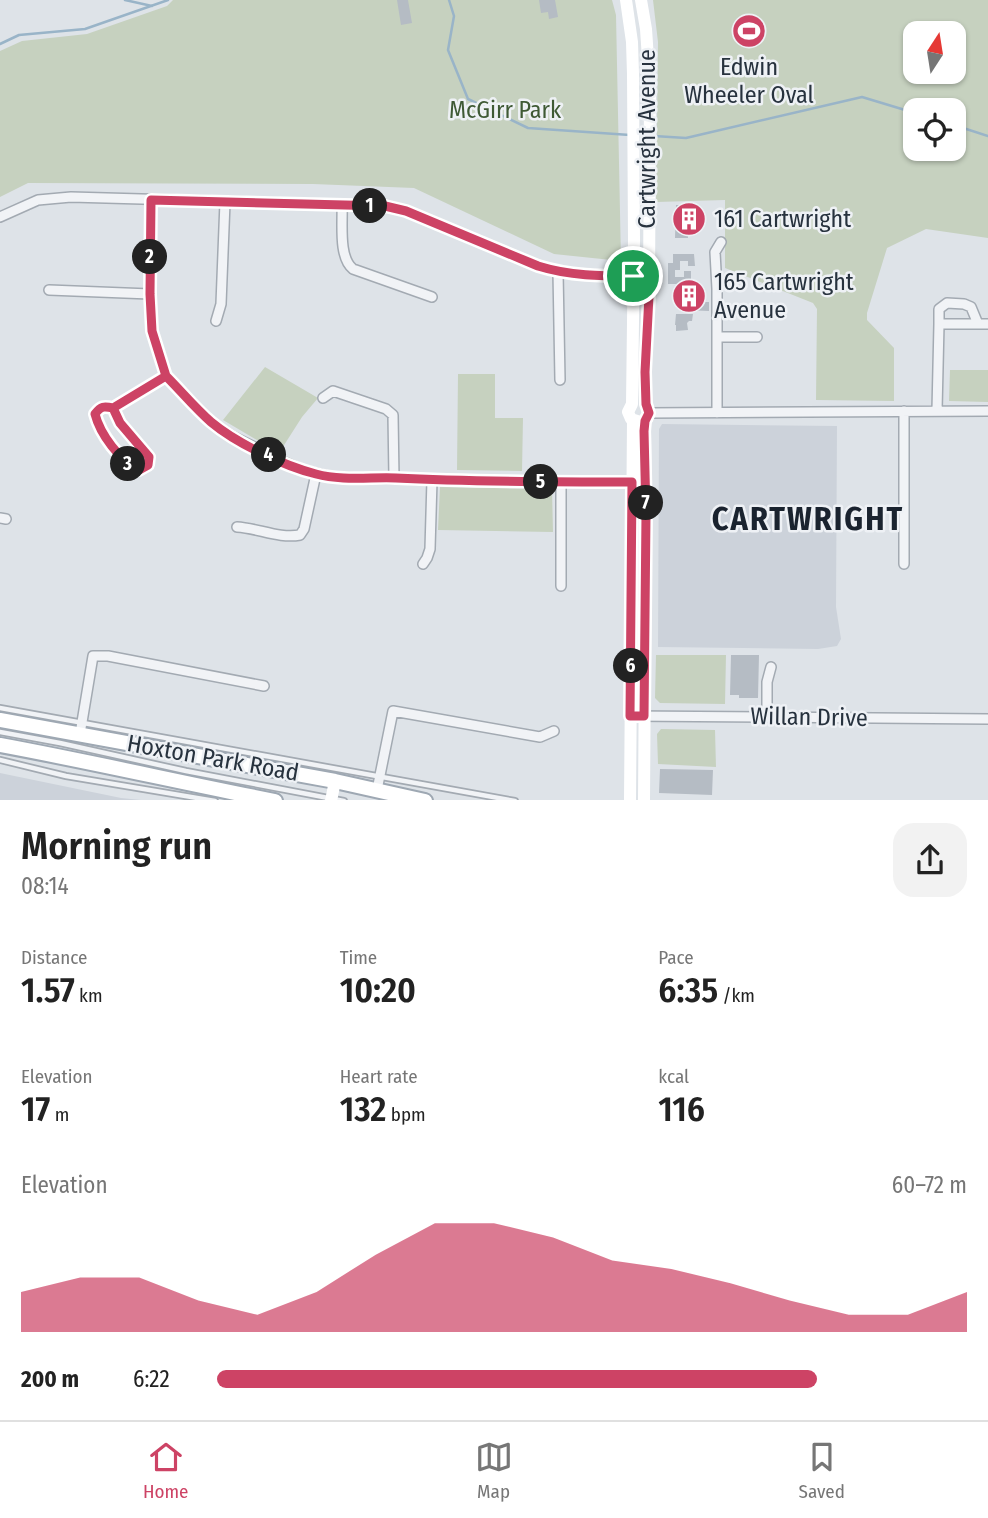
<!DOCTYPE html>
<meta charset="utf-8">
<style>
body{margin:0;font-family:"Fira Sans Condensed",sans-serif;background:#f2f2f2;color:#222;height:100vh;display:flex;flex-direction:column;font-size:26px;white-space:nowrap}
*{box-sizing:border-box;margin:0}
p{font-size:23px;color:#767676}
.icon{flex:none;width:38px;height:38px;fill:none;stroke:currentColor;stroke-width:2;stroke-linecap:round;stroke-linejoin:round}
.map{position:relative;height:800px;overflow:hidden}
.details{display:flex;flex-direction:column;background:#fff;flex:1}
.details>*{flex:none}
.needle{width:46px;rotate:12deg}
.tools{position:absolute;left:903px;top:21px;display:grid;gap:14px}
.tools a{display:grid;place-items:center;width:63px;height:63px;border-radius:14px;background:#fff;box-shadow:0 2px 5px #0004;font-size:35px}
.pin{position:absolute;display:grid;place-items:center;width:60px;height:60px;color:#fff;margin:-30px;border:4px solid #fff;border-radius:50%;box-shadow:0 2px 7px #0007}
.km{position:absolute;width:35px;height:35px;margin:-18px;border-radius:50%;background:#222;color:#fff;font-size:19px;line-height:35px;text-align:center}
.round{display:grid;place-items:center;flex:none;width:74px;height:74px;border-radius:21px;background:#f2f2f2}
.summary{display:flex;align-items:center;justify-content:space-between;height:119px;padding:0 21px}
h1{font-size:38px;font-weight:600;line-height:52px}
.figures{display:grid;grid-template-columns:repeat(3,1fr);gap:10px;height:119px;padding:7px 21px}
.figures div{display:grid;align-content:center}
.figures b{font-size:35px;font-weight:600}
.figures small{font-size:19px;font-weight:400}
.figures p{font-size:19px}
.chart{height:196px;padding:14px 21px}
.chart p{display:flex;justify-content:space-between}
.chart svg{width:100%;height:126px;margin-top:7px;fill:#cd4365;opacity:.7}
ul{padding:0 21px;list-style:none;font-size:23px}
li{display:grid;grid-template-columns:112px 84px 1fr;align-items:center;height:52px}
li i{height:18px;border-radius:9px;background:#cd4365}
.tab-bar{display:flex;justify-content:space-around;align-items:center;height:98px;border-top:2px solid #e0e0e0;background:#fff;font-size:19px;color:#767676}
.tab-bar a{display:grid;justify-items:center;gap:4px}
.tab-bar .selected{color:#cd4365}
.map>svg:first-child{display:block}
.built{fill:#ccd2da}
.green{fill:#c6d1bf;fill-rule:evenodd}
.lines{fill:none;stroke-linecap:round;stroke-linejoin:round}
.stream{stroke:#99b4c8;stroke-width:2.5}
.building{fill:#b5bcc4}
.lane-casing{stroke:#a3aab2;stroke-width:8}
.street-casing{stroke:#a3aab2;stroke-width:12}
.primary-casing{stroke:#9ea8b3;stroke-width:18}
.lane{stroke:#f1f3f6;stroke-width:4.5}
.street{stroke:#f1f3f6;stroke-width:9}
.secondary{stroke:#fff;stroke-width:12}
.primary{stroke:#fff;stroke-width:14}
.route-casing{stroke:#fff;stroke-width:14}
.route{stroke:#cd4365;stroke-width:9}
.labels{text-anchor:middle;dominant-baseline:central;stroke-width:5;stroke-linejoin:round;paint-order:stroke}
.poi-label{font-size:24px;fill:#27323e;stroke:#eef1f5;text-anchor:start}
.park-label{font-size:24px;fill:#3f5a35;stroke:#eef1f5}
.street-label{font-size:24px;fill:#27323e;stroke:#eef1f5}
.district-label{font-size:32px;font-weight:bold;letter-spacing:2px;fill:#1a232f;stroke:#eef1f5}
</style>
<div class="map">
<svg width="988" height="801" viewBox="0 0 988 801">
<rect width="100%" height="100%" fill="#dee3e8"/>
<path class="built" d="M662 424 837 426 836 607 841 639 837 646 818 649 658 647 659 429Z
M0 773 121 798 141 800H0Z"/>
<path class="green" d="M173 0H612L616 15 621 261 554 254 414 188 313 184 28 183 0 197V51L22 41 87 34 167 6Z
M653 0H988V238L926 229 887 248 867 313V320L894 348V401L816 400 817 309 813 303 725 268V200L656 202 658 42ZM915 33H954V72H915ZM915 110H954V149H915Z
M265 367 318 398 302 417 279 453 223 420Z
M950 370H988V402L949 401Z
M458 374H495V418H523L522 471 457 470Z
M440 487 552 489 553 532 438 530Z
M656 655H726L725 704 660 703 655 698Z
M661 729 715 730 716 767 658 764 657 734Z"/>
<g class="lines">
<path class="stream" d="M125 0 152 6
M449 0 454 16 448 50 468 99 528 128 630 135
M0 44 19 35 85 29 168 0
M954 125 988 136
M654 136 686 138 862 97 915 113"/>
</g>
<path class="building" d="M397 0H408L412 23 401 25Z
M539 0H555L558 17 549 19 548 12 541 13Z
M676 205H688V216H703V228H688V238H675Z
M673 254H694L695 266H688V261H680V270H675V277H684V271H691V284H668V263H673Z
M688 290H705V302H709V311L685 310V308H676V301H673V291Z
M676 314H693L692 321H689L687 323 688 330 676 331V325H675Z
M731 655H759L758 698H739V695H730Z
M660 769 713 770 712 795 659 793Z"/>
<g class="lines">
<g class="lane-casing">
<path id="lane" d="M0 708 515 801
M0 732 60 743 186 771 344 801
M0 760 66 776 215 801"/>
</g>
<g class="street-casing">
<path id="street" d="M151 200 150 294 152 331 166 376 212 423 232 436 282 461 303 470 331 477 354 478 561 482H632L639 477 641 464
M342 204C343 222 338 257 353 269L432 297
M0 217 38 200 71 197 385 206 406 211 538 266C570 276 601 275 633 276
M558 272 560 380
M49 290 150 294
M216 321 221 304 225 202
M939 324V309L947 303 964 304 971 307 978 324
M717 337H757
M323 398 333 391 386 409 393 415 394 478
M113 408 120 423 149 457 148 465 139 469C120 461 101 434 95 414 101 406 104 406 113 408L166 376
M937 410 939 324H988
M649 413 988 411
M717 413V289L715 252 721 242
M0 518 6 519
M237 527C258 528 279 539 300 535L304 529 316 474
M423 564 427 558 430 549 432 480
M904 564V411
M561 586V482
M630 716 988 719
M767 716V682L771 667
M80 734 93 656H108L264 686
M377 790 393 711 540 737 554 731"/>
</g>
<g class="primary-casing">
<path id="primary" d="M0 720 335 781 425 801
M0 745C92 762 183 783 275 801"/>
</g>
<use href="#lane" class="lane"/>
<use href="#street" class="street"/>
<path class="secondary" d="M626 0 632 42 633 74 634 240 632 404 628 412 631 419 640 422 647 419 649 413 646 404 645 372 649 296 650 88 646 29 641 0
M331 801 335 781
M630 801 633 420
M644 801 646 514 645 421"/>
<use href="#primary" class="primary"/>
</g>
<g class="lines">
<g class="route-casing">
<path id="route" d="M633 276C601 276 570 276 538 266L406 211 385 206 151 200 150 294 152 331 166 376 113 408 120 423 149 457 148 465 139 470C120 461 100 434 95 414 101 406 104 406 113 408L166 376C181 391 195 408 211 422 236 443 284 466 316 474 342 481 370 477 396 478 475 482 553 482 632 482L630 716H644L646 514 644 431 645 421 649 413 646 404 645 372 649 296 633 276"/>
</g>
<use href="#route" class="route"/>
</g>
<defs>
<g id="stadium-disc" transform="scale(1.75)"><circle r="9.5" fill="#cd4365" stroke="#eef1f5"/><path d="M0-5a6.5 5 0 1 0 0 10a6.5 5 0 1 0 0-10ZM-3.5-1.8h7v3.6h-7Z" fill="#fff"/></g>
<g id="building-disc" transform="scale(1.75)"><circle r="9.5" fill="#cd4365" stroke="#eef1f5"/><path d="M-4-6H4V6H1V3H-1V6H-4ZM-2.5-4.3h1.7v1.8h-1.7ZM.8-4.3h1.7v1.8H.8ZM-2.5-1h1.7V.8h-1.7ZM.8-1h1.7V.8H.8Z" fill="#fff"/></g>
</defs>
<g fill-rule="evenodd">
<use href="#stadium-disc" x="749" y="31"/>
<use href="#building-disc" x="689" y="219"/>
<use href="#building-disc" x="689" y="296"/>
</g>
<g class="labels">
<g class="poi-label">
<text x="749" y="67" text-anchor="middle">Edwin<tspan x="749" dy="28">Wheeler Oval</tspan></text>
<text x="714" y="219">161 Cartwright</text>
<text x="714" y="282">165 Cartwright<tspan x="714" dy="28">Avenue</tspan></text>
</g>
<g class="park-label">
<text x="505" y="110">McGirr Park</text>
</g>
<g class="street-label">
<text transform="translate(647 139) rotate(-90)">Cartwright Avenue</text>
<text transform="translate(809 717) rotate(1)">Willan Drive</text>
<text transform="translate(213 758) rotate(10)">Hoxton Park Road</text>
</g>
<g class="district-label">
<text x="808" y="519">CARTWRIGHT</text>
</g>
</g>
</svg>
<div class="tools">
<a><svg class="needle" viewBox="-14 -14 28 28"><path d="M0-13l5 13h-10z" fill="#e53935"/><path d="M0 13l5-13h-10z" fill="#767676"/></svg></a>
<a><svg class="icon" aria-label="locate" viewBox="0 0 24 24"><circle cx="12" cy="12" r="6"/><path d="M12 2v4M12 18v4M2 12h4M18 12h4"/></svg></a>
</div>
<div class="pin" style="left:633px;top:276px;background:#1e9e55"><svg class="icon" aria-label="arrive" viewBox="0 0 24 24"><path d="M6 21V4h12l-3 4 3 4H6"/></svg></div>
<b class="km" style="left:370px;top:206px">1</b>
<b class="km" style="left:150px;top:257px">2</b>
<b class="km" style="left:128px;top:464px">3</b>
<b class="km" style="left:269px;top:455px">4</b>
<b class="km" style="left:541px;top:482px">5</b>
<b class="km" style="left:631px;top:666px">6</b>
<b class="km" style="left:646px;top:503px">7</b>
</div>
<section class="details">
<div class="summary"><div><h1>Morning run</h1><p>08:14</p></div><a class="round"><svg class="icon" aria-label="share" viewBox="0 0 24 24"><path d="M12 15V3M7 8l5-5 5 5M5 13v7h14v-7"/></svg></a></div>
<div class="figures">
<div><p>Distance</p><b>1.57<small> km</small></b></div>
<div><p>Time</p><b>10:20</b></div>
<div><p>Pace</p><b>6:35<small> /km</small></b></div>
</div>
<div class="figures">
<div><p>Elevation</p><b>17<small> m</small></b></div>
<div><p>Heart rate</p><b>132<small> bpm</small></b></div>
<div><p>kcal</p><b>116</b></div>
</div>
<div class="chart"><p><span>Elevation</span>60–72 m</p>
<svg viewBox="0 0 160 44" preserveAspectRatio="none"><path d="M0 44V30L10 25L20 25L30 33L40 38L50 30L60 17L70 6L80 6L90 11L100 19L110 22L120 27L130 33L140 38L150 38L160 30V44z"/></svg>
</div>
<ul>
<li><b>200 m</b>6:22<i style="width:80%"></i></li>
</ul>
</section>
<nav class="tab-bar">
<a class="selected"><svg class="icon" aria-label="home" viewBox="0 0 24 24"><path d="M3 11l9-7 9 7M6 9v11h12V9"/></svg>Home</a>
<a><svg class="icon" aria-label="map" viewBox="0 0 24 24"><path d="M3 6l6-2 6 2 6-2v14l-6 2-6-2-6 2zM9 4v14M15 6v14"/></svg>Map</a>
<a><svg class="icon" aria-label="saved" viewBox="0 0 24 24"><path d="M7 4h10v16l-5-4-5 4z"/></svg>Saved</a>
</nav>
